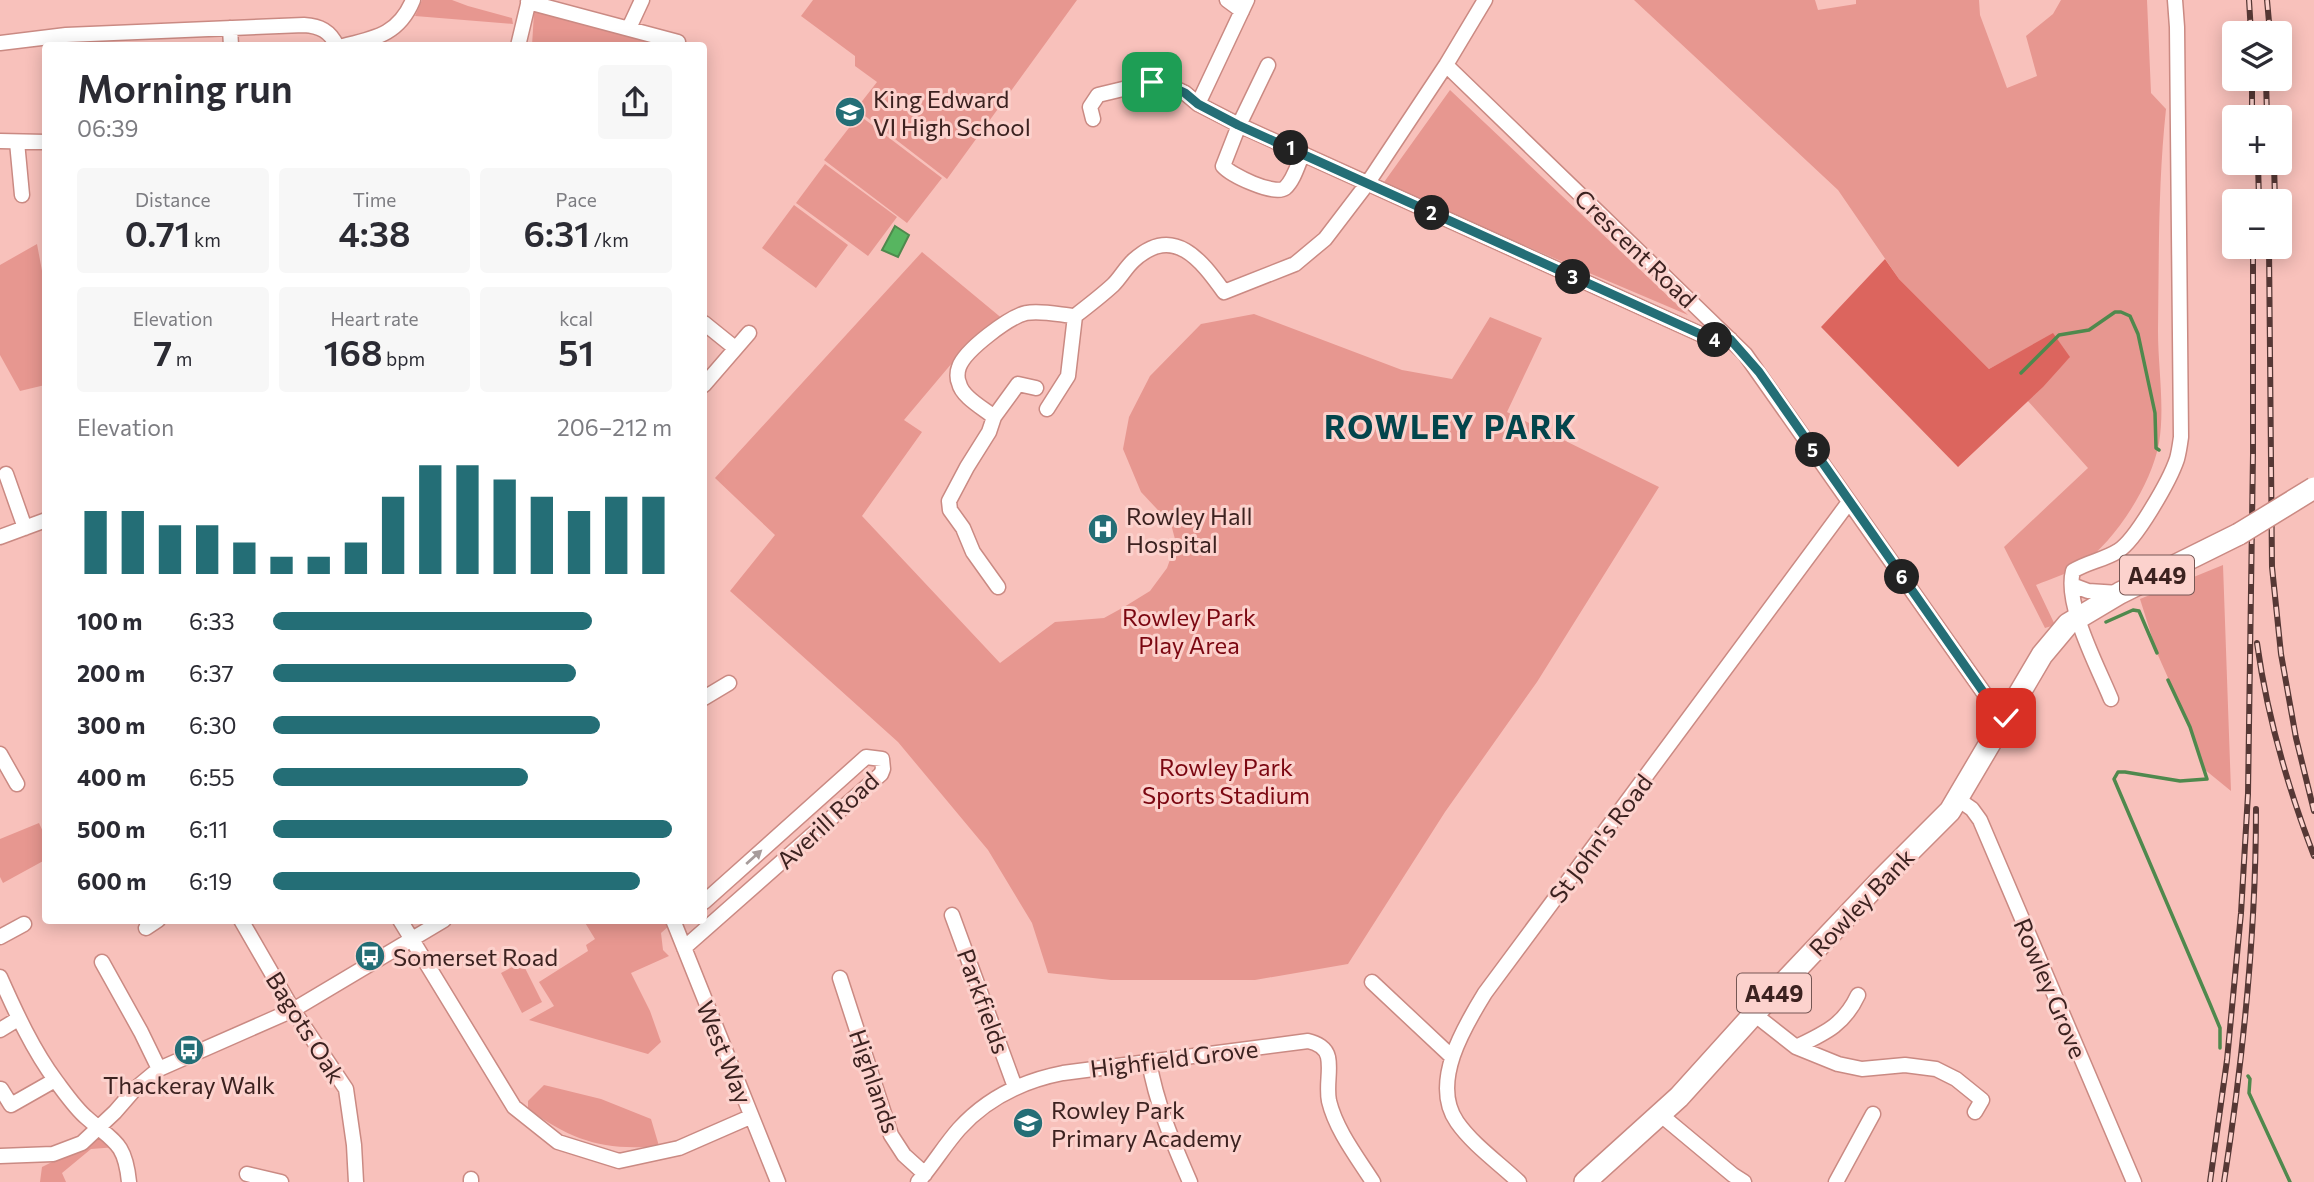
<!DOCTYPE html>
<meta charset="utf-8">
<style>
body{margin:0;font-family:Commissioner,sans-serif;background:#f7f7f7;color:#2b2b33;height:100vh;display:flex;flex-direction:column;font-size:26px;white-space:nowrap}
*{box-sizing:border-box;margin:0}
p{font-size:23px;color:#7c7c81}
.icon{flex:none;width:38px;height:38px;fill:none;stroke:currentColor;stroke-width:2;stroke-linecap:round;stroke-linejoin:round}
.map{position:relative;flex:1;overflow:hidden}
.panel{position:absolute;left:42px;top:42px;width:665px;height:882px;display:flex;flex-direction:column;background:#fff;border-radius:7px;box-shadow:0 4px 18px #0003}
.panel>*{flex:none}
.tools{position:absolute;left:2222px;top:21px;display:grid;gap:14px}
.tools a{display:grid;place-items:center;width:70px;height:70px;border-radius:7px;background:#fff;box-shadow:0 4px 18px #0003;font-size:35px}
.pin{position:absolute;display:grid;place-items:center;width:60px;height:60px;color:#fff;margin:-30px;border-radius:14px;box-shadow:0 4px 10px #0006}
.km{position:absolute;width:35px;height:35px;margin:-18px;border-radius:50%;background:#222;color:#fff;font-size:19px;line-height:35px;text-align:center}
.round{display:grid;place-items:center;flex:none;width:74px;height:74px;border-radius:7px;background:#f7f7f7}
.summary{display:flex;align-items:center;justify-content:space-between;height:119px;padding:0 35px}
h1{font-size:38px;font-weight:600;line-height:52px}
.stats{display:grid;grid-template-columns:repeat(3,1fr);gap:10px;height:119px;padding:7px 35px}
.stats div{display:grid;align-content:center;border-radius:7px;background:#f7f7f7;text-align:center}
.stats b{font-size:35px;font-weight:600}
.stats small{font-size:19px;font-weight:400}
.stats p{font-size:19px}
.chart{height:196px;padding:14px 35px}
.chart p{display:flex;justify-content:space-between}
.chart svg{width:100%;height:126px;margin-top:7px;stroke:#246e76;stroke-width:6}
ul{padding:0 35px;list-style:none;font-size:23px}
li{display:grid;grid-template-columns:112px 84px 1fr;align-items:center;height:52px}
li i{height:18px;border-radius:9px;background:#246e76}
.map>svg:first-child{display:block}
.green{fill:#e79790}
.forest{fill:#dc655e}
.water{fill:#57b560;stroke:#4f894d;stroke-width:2}
.lines{fill:none;stroke-linecap:round;stroke-linejoin:round}
.stream{stroke:#4f894d;stroke-width:3.5}
.minor-casing{stroke:#ca8a83;stroke-width:17}
.highway-casing{stroke:#ca8a83;stroke-width:24}
.minor{stroke:#fff;stroke-width:14}
.highway{stroke:#fff;stroke-width:21}
.rail-casing{stroke:#563835;stroke-width:6}
.rail{stroke:#fcd2cd;stroke-width:3.5;stroke-dasharray:10;stroke-linecap:butt}
.highway-bridge-casing{stroke:#ca8a83;stroke-width:24;stroke-linecap:butt}
.highway-bridge{stroke:#fff;stroke-width:21}
.oneway{fill:#a79c9b}
.route-casing{stroke:#fff;stroke-width:14}
.route{stroke:#246e76;stroke-width:9}
.labels{text-anchor:middle;dominant-baseline:central;stroke-width:6;stroke-linejoin:round;paint-order:stroke}
.shield{fill:#fcd2cd;stroke:#765754;stroke-width:2}
.shield-label{font-size:23px;font-weight:bold;fill:#3c2220}
.poi-label{font-size:24px;fill:#3c2220;stroke:#fcd2cd;text-anchor:start}
.street-label{font-size:24px;fill:#3c2220;stroke:#fcd2cd}
.park-label{font-size:24px;fill:#7b0711;stroke:#fcd2cd}
.district-label{font-size:32px;font-weight:bold;letter-spacing:2px;fill:#03454c;stroke:#fcd2cd}
</style>
<div class="map">
<svg width="2314" height="1182" viewBox="0 0 2314 1182">
<rect width="100%" height="100%" fill="#f8c1bb"/>
<path class="green" d="M422 0H452L468 6 512 18 513 24 415 16Z
M813 0H1077L947 179 856 109 877 82 855 66V56L801 16Z
M1634 0H1815L1818 10 1856 4V0H1979L1980 15 2007 88 2037 76 2026 36 2053 14 2061 0H2147L2151 93 2166 109C2158 183 2159 257 2158 331 2158 368 2165 407 2159 443 2151 486 2115 541 2080 566 2067 574 2050 579 2036 585L2055 625 2045 628 2004 547 2088 468 2027 400 2069 358 2053 334 1989 369 1899 279 1838 190Z
M534 12 678 42 676 46H532Z
M1450 90 1688 315 1382 185Z
M859 115 942 178 907 223 824 160Z
M825 164 897 217 868 256 796 203Z
M794 205 848 245 816 288 762 248Z
M37 244 45 287V385L20 391 0 355V265Z
M922 252 1004 320 952 363 904 420 922 432 862 516 1000 663 1055 622 1104 618 1124 607 1150 591 1167 568 1176 543 1171 524 1141 492 1123 449 1129 417 1150 376 1201 324 1254 314 1402 370 1452 379 1490 317 1542 338 1507 412 1659 487 1537 682 1445 812 1348 964 1255 980H1111L1048 973 1032 923 988 850 898 742 730 591 775 535 715 478Z
M2223 565 2231 791 2204 769 2190 727 2157 653 2140 599Z
M39 823 45 836V860L3 883 0 877V839Z
M584 921H669L670 925 661 933 663 950 669 956 631 973 650 1011 661 1042 648 1054 529 1020 554 1006 539 982 588 951 586 945 595 939Z
M522 962 542 1002 522 1013 501 973Z
M544 1085 601 1099 651 1119 659 1146C604 1151 573 1141 528 1109V1101Z
M106 1135 117 1147 91 1149 62 1173 66 1182H40L42 1167Z"/>
<path class="forest" d="M1885 259 1899 279 1989 369 2053 333 2070 357 2043 387 1958 467 1821 327Z"/>
<path class="water" d="M895 226 909 235 898 257 882 250Z"/>
<g class="lines">
<path class="stream" d="M2021 373 2059 335 2089 330 2115 312H2121L2130 316 2138 334 2155 413 2156 448 2159 450
M2106 622 2133 610 2139 611 2157 653
M2168 680 2190 727 2207 779 2180 781 2125 772H2118L2114 779 2210 1004 2220 1028V1048
M2248 1076 2250 1079 2249 1093 2290 1182"/>
<g class="minor-casing">
<path id="minor" d="M1227 0 1242 11
M528 2 678 42
M230 28 231 46
M629 28 642 0
M0 43 66 35 304 25C320 26 330 31 337 46
M343 46C376 38 399 34 413 0
M518 46 529 0
M1268 65 1239 125 1223 166C1231 175 1274 196 1285 188 1294 180 1298 164 1303 153
M1446 65 1745 354 1991 703 2006 717
M1198 104 1247 0
M1093 119 1090 107 1098 95 1152 82 1168 85 1185 93 1198 104 1239 125 1700 334 1722 342 1730 339
M0 141 46 142
M17 142 22 195
M704 323 735 348
M704 385 749 333
M1036 388 1018 384 994 417C983 408 962 397 959 383 957 379 957 372 959 367 965 350 1009 317 1026 313 1041 310 1061 315 1075 316 1088 306 1101 296 1113 285 1121 277 1126 267 1134 260 1174 224 1201 260 1224 292L1295 264 1325 239 1367 184 1446 65 1485 0
M1047 409 1068 376 1075 316
M994 417 989 432 967 467 949 501 950 510 963 528 973 552 998 587
M6 474 25 528
M0 537 46 520
M2072 585 2088 591 2119 593
M704 698 729 683
M2111 699C2098 667 2064 604 2073 571 2087 562 2104 560 2118 551 2136 540 2170 480 2177 459 2179 452 2180 444 2181 437L2177 27 2175 0
M0 754 17 784
M1959 800 1972 809 1980 820 2134 1182
M952 915 1015 1087
M241 920 293 1010 346 1089 354 1145 356 1182
M400 920 514 1107 558 1142 619 1161 679 1148 750 1117
M673 920 778 1182
M146 928 158 920
M0 937 24 924
M684 948 881 774 883 769 882 759 866 757 704 902
M102 962 141 1032 159 1069
M0 977C16 1013 33 1050 56 1081 65 1093 76 1109 87 1118 114 1142 125 1142 129 1182
M840 978 891 1135 904 1155 925 1174
M1372 982 1452 1057
M1754 1014 1796 1047 1838 1064 1862 1069 1905 1065 1936 1069 1956 1079 1982 1100 1975 1112
M0 1030 18 1019
M1796 1047C1825 1033 1844 1025 1858 995
M1149 1061C1156 1103 1173 1143 1190 1182
M1 1089 11 1105 55 1080
M1661 1115 1733 1175 1744 1182
M0 1156 53 1154 82 1143 115 1112 135 1089 159 1069 293 1010 444 920
M247 1174 281 1182
M471 1179V1182
M918 1182C933 1165 944 1146 959 1129 987 1098 1022 1081 1063 1073L1308 1041C1317 1043 1326 1048 1328 1057 1331 1070 1326 1086 1329 1101 1336 1130 1357 1157 1373 1182
M1519 1182C1499 1163 1473 1145 1457 1122 1430 1083 1464 1027 1485 993L1849 502
M1836 1182 1873 1114"/>
</g>
<g class="highway-casing">
<path id="highway" d="M1585 1182 1679 1097 1754 1014 1882 879 1950 811 2042 655 2068 624 2120 593 2239 534"/>
</g>
<use href="#minor" class="minor"/>
<use href="#highway" class="highway"/>
<g class="rail-casing">
<path id="rail" d="M2249 0 2251 33
M2267 0 2270 33
M2252 79V117
M2266 79 2267 117
M2258 163 2259 201
M2274 163 2275 201
M2269 247 2272 567 2281 654 2296 738 2314 811
M2257 643C2267 716 2288 788 2314 856
M2210 1182 2227 1060 2241 913 2248 794 2253 454V247
M2224 1182C2243 1059 2256 934 2256 809"/>
</g>
<use href="#rail" class="rail"/>
<g class="highway-bridge-casing">
<path id="highway-bridge" d="M2239 534 2314 488"/>
</g>
<use href="#highway-bridge" class="highway-bridge"/>
</g>
<defs><path id="oneway-solid" d="M-6-.8H1V-3.2L6.5 0L1 3.2V.8H-6Z" transform="scale(1.75)"/></defs>
<use class="oneway" href="#oneway-solid" transform="translate(754 857) rotate(-42)"/>
<g class="lines">
<g class="route-casing">
<path id="route" d="M1152 82 1168 85 1185 93 1198 104 1238 125 1700 334 1722 342 1730 339 1759 372 1991 703 2006 718"/>
</g>
<use href="#route" class="route"/>
</g>
<defs>
<g id="school-disc" transform="scale(1.575)"><circle r="9.5" fill="#246e76" stroke="#fcd2cd"/><path d="M0-5L7-2L0 1L-7-2ZM-4 1L0 2.5L4 1V4Q0 6-4 4Z" fill="#fff"/></g>
<g id="hospital-disc" transform="scale(1.575)"><circle r="9.5" fill="#246e76" stroke="#fcd2cd"/><path d="M-5-5h3v3.5h4V-5h3V5h-3V1.5h-4V5h-3Z" fill="#fff"/></g>
<g id="bus-disc" transform="scale(1.575)"><circle r="9.5" fill="#246e76" stroke="#fcd2cd"/><path d="M-5-6H5V4H4V6H2V4H-2V6H-4V4H-5ZM-3.5-4V0h7V-4ZM-3.5 1.2v1.5H-2V1.2ZM2 1.2v1.5H3.5V1.2Z" fill="#fff"/></g>
</defs>
<g fill-rule="evenodd">
<use href="#school-disc" x="850" y="112"/>
<use href="#hospital-disc" x="1103" y="529"/>
<use href="#bus-disc" x="370" y="956"/>
<use href="#bus-disc" x="189" y="1050"/>
<use href="#school-disc" x="1028" y="1123"/>
</g>
<g class="labels">
<g class="shield">
<rect x="2120" y="555.5" width="74" height="39" rx="5"/>
<rect x="1737" y="973.5" width="74" height="39" rx="5"/>
</g>
<g class="shield-label">
<text x="2157" y="575">A449</text>
<text x="1774" y="993">A449</text>
</g>
<g class="poi-label">
<text x="873" y="98">King Edward<tspan x="873" dy="28">VI High School</tspan></text>
<text x="1126" y="515">Rowley Hall<tspan x="1126" dy="28">Hospital</tspan></text>
<text x="393" y="956">Somerset Road</text>
<text x="189" y="1084" text-anchor="middle">Thackeray Walk</text>
<text x="1051" y="1109">Rowley Park<tspan x="1051" dy="28">Primary Academy</tspan></text>
</g>
<g class="street-label">
<text transform="translate(1636 248) rotate(44)">Crescent Road</text>
<text transform="translate(827 820) rotate(-43)">Averill Road</text>
<text transform="translate(1600 838) rotate(-53)">St John's Road</text>
<text transform="translate(1861 902) rotate(-46)">Rowley Bank</text>
<text transform="translate(2051 988) rotate(67)">Rowley Grove</text>
<text transform="translate(984 1001) rotate(70)">Parkfields</text>
<text transform="translate(306 1027) rotate(58)">Bagots Oak</text>
<text transform="translate(725 1052) rotate(68)">West Way</text>
<text transform="translate(1174 1058) rotate(-7)">Highfield Grove</text>
<text transform="translate(875 1081) rotate(71)">Highlands</text>
</g>
<g class="park-label">
<text x="1189" y="616">Rowley Park<tspan x="1189" dy="28">Play Area</tspan></text>
<text x="1226" y="766">Rowley Park<tspan x="1226" dy="28">Sports Stadium</tspan></text>
</g>
<g class="district-label">
<text x="1451" y="426">ROWLEY PARK</text>
</g>
</g>
</svg>
<div class="tools">
<a><svg class="icon" aria-label="layers" viewBox="0 0 24 24"><path d="M12 4l9 5-9 5-9-5zM3 14l9 5 9-5"/></svg></a>
<a>+</a>
<a>−</a>
</div>
<div class="pin" style="left:1152px;top:82px;background:#1e9e55"><svg class="icon" aria-label="arrive" viewBox="0 0 24 24"><path d="M6 21V4h12l-3 4 3 4H6"/></svg></div>
<div class="pin" style="left:2006px;top:718px;background:#d93025"><svg class="icon" aria-label="check" viewBox="0 0 24 24"><path d="M5 12l5 5 9-10"/></svg></div>
<b class="km" style="left:1291px;top:148px">1</b>
<b class="km" style="left:1432px;top:213px">2</b>
<b class="km" style="left:1573px;top:277px">3</b>
<b class="km" style="left:1715px;top:340px">4</b>
<b class="km" style="left:1813px;top:450px">5</b>
<b class="km" style="left:1902px;top:577px">6</b>
<section class="panel">
<div class="summary"><div><h1>Morning run</h1><p>06:39</p></div><a class="round"><svg class="icon" aria-label="share" viewBox="0 0 24 24"><path d="M12 15V3M7 8l5-5 5 5M5 13v7h14v-7"/></svg></a></div>
<div class="stats">
<div><p>Distance</p><b>0.71<small> km</small></b></div>
<div><p>Time</p><b>4:38</b></div>
<div><p>Pace</p><b>6:31<small> /km</small></b></div>
</div>
<div class="stats">
<div><p>Elevation</p><b>7<small> m</small></b></div>
<div><p>Heart rate</p><b>168<small> bpm</small></b></div>
<div><p>kcal</p><b>51</b></div>
</div>
<div class="chart"><p><span>Elevation</span>206–212 m</p>
<svg viewBox="0 0 160 44" preserveAspectRatio="none"><path d="M5 44V22M15 44V22M25 44V27M35 44V27M45 44V33M55 44V38M65 44V38M75 44V33M85 44V17M95 44V6M105 44V6M115 44V11M125 44V17M135 44V22M145 44V17M155 44V17"/></svg>
</div>
<ul>
<li><b>100 m</b>6:33<i style="width:80%"></i></li>
<li><b>200 m</b>6:37<i style="width:76%"></i></li>
<li><b>300 m</b>6:30<i style="width:82%"></i></li>
<li><b>400 m</b>6:55<i style="width:64%"></i></li>
<li><b>500 m</b>6:11<i style="width:100%"></i></li>
<li><b>600 m</b>6:19<i style="width:92%"></i></li>
</ul>
</section>
</div>
